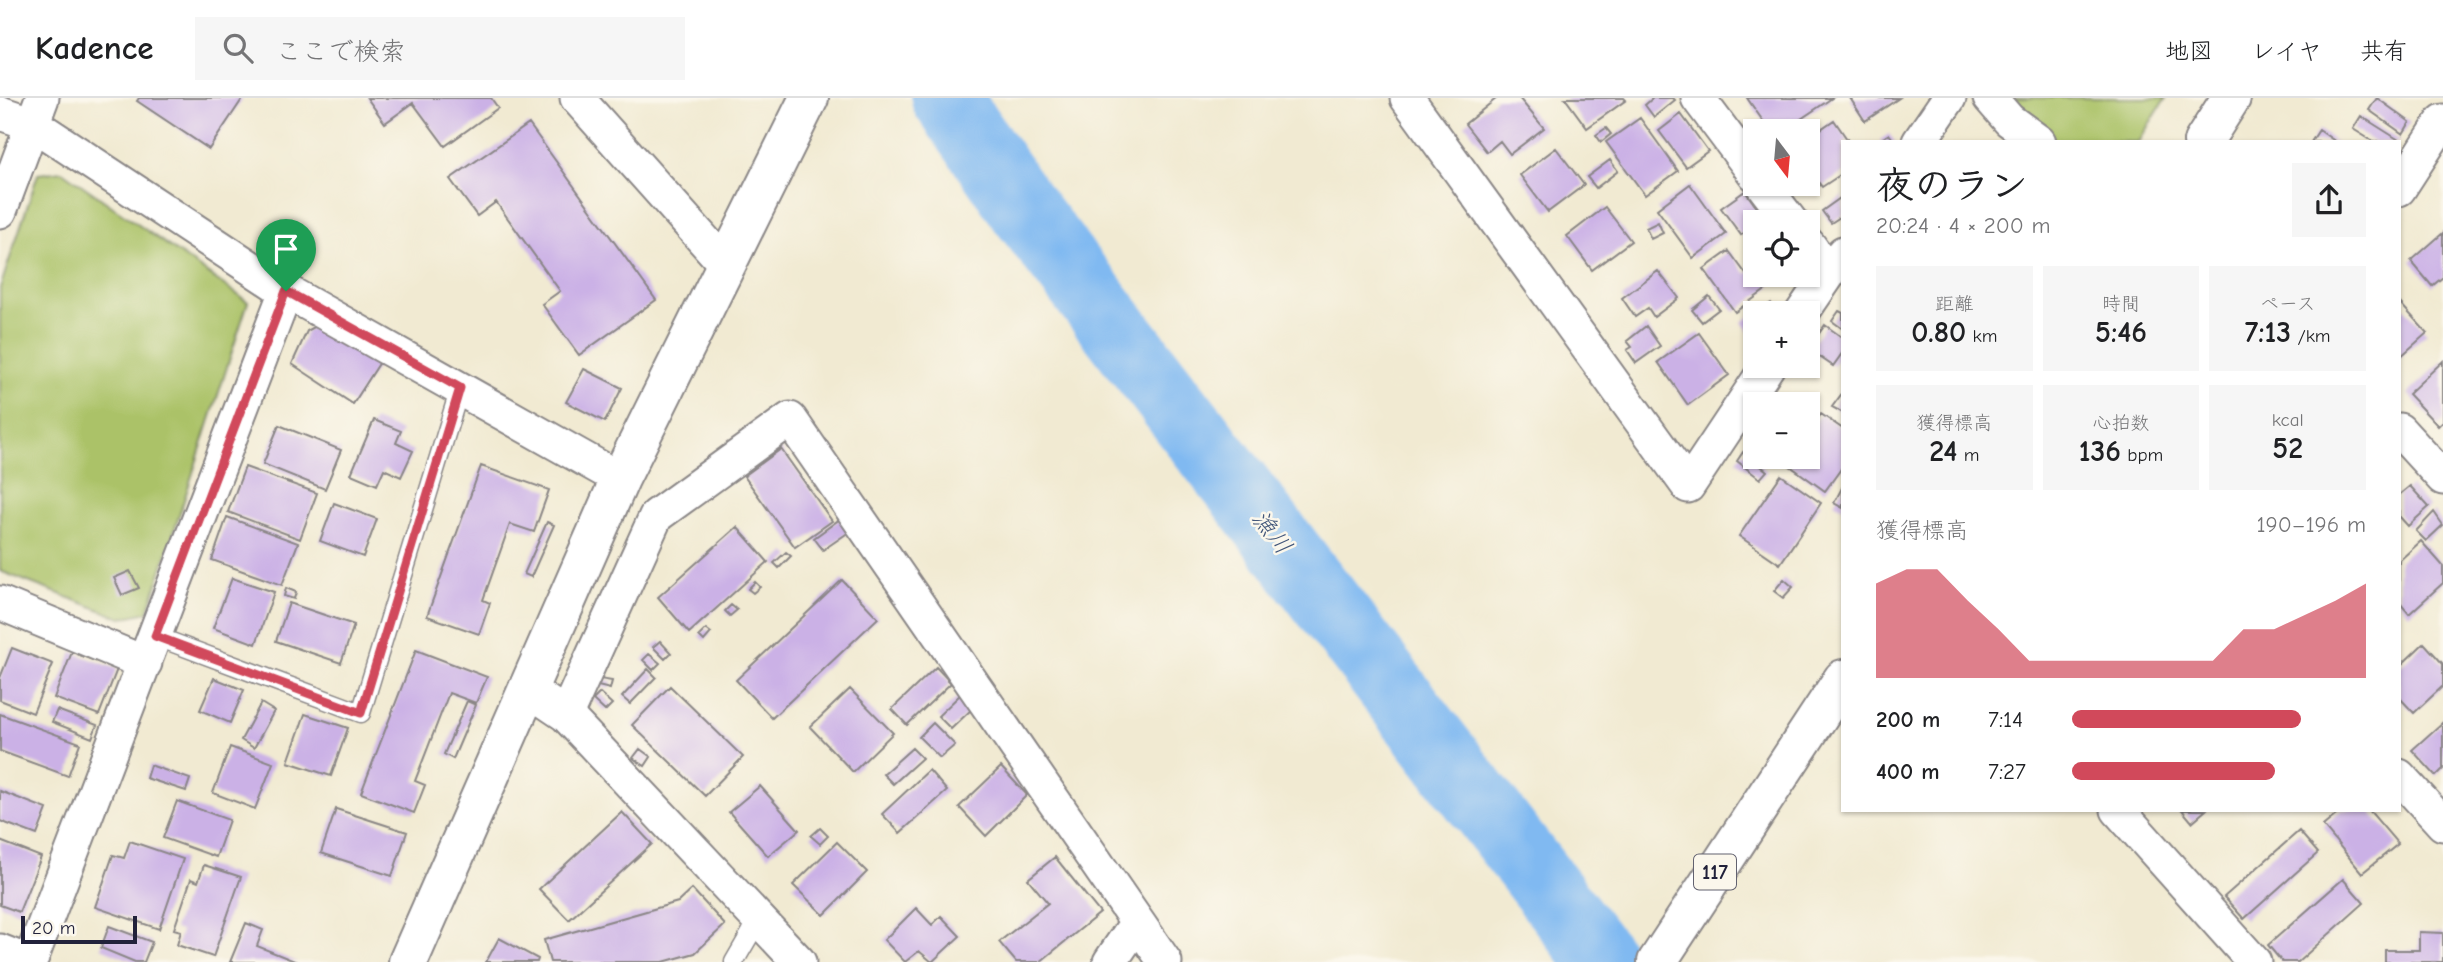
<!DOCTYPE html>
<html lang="ja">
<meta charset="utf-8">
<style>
body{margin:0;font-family:"Comic Neue","Klee One",sans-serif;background:#f6f6f6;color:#202124;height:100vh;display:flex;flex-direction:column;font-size:26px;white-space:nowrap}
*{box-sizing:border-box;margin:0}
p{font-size:23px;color:#757577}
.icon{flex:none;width:38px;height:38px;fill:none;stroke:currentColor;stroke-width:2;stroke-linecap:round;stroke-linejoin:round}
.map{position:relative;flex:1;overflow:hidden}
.details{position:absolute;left:1841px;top:42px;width:560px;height:672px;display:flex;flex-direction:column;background:#fff;border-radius:0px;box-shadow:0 2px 5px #0004}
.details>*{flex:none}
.needle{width:46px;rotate:164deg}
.tools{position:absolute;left:1743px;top:21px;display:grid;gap:14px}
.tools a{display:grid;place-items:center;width:77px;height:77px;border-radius:0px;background:#fff;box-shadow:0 2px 5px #0004;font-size:35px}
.scale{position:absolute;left:21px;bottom:18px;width:116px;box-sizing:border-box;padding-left:7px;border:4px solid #22223b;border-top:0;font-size:19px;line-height:24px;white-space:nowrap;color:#22223b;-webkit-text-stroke:5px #fbf7ec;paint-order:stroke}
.pin{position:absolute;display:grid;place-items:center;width:60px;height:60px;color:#fff;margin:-72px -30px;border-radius:50% 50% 50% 0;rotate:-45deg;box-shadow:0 0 7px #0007}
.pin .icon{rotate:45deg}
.round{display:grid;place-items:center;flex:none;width:74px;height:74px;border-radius:0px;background:#f6f6f6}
.headline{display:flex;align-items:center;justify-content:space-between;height:119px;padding:0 35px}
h1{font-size:38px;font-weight:800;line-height:52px}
.stats{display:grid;grid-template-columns:repeat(3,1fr);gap:10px;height:119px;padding:7px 35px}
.stats div{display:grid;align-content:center;border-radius:0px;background:#f6f6f6;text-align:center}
.stats b{font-size:30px;font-weight:800}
.stats small{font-size:19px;font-weight:400}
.stats p{font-size:19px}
.chart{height:196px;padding:14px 35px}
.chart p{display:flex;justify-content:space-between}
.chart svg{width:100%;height:126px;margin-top:7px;fill:#d1495b;opacity:.7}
ul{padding:0 35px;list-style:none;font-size:23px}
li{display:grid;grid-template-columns:112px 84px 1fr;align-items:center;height:52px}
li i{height:18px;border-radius:9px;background:#d1495b}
header{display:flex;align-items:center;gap:42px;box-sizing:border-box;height:98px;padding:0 35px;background:#fff;border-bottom:2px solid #e0e0e0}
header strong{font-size:33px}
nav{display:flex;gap:38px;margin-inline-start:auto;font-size:24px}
.search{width:490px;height:63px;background:#f6f6f6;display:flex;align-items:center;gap:18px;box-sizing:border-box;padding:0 24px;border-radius:0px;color:#757577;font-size:26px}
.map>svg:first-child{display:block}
.green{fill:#abc267;stroke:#667251;stroke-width:2}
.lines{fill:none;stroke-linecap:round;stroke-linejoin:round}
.river{stroke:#80b9f1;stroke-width:70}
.building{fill:#cbb1e6}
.service-casing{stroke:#8a8686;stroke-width:21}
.minor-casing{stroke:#8a8686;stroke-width:37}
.tertiary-casing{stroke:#8a8686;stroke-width:42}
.primary-casing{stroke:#8a8686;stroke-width:42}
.service{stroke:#fff;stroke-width:18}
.minor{stroke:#fff;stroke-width:33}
.tertiary{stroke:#fff;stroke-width:38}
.primary{stroke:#fff;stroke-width:38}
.route-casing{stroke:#fff;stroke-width:14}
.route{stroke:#d1495b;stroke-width:9}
.labels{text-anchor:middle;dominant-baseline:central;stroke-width:5;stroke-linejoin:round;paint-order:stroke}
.shield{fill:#fbf7ec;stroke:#636270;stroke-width:2}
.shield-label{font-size:21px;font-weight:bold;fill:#22223b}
.water-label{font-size:24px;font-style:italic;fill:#43577b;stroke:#fbf7ec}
</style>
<header>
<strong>Kadence</strong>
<div class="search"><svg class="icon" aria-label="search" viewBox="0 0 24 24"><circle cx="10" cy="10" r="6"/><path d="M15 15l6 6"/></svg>ここで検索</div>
<nav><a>地図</a><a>レイヤ</a><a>共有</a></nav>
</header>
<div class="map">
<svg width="2443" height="864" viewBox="0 0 2443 864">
<rect width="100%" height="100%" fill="#fbf7ec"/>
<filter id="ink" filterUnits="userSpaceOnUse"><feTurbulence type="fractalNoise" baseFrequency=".0143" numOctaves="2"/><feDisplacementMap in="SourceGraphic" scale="14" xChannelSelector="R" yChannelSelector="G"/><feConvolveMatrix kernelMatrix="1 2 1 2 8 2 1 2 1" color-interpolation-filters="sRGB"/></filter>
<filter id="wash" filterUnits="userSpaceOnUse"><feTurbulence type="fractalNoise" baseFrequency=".00686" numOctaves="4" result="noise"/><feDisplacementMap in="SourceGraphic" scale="28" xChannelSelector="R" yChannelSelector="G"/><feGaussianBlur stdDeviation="1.57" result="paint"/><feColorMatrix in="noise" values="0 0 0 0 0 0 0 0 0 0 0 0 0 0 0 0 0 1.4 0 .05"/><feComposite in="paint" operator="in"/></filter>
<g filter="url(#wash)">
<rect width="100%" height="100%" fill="#f1ead2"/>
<path class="green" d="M2014 0H2166L2138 44H2048Z
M62 73 248 204 148 514 121 520 0 473V190L38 76Z"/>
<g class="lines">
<path class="river" d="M946 0 1023 111 1603 864"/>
</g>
<g id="blocks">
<path class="building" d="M139 0H243L209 51 137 3Z
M367 0H491L498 10 445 48 413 5 385 25Z
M1497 0H1519L1544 30 1510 56 1500 43 1487 54 1465 26Z
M1565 0H1624L1626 2 1587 30Z
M1653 0H1673L1675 2 1654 19 1645 7Z
M1747 0H1832L1783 33H1770Z
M1850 0H1899L1865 23Z
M2377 0 2410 24 2403 36 2369 12Z
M1681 16 1708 53 1686 69 1659 33Z
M2361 18 2399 42 2398 44H2374L2353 31Z
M1640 20 1678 73 1645 97 1606 44Z
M1834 22 1849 44H1843V75L1822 89 1808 70V40Z
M529 26 656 202 579 257 542 206 560 193 496 104 477 118 450 81Z
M1606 30 1611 36 1601 44 1596 37Z
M2319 32 2336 44H2311Z
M1889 36 1895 44H1881L1880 42Z
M1556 50 1584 87 1548 114 1520 77Z
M1610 62 1618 73 1596 90 1587 79Z
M1690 86 1726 136 1693 160 1657 111Z
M1745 93 1764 120 1741 137 1721 110Z
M1843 98V117L1831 125 1822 113Z
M1605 109 1631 143 1592 172 1567 138Z
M1658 124 1663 135 1651 141 1646 130Z
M2443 135V179L2432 188 2411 163Z
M1729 153 1746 176 1755 169V177H1763L1771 188 1735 214 1704 171Z
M1658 173 1679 200 1654 219 1648 210 1635 219 1622 200Z
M1709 198 1719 211 1702 224 1692 212Z
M2399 204 2427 235 2399 260Z
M1771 205 1779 215H1756Z
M1839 213 1843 215V231L1832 223Z
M1755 215V237L1753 239 1742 224Z
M318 227 380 264 353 306 292 266 307 233Z
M1825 227 1843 240V254L1833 268 1808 251Z
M1646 228 1660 248 1636 265 1627 252 1632 249 1627 243Z
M1699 235 1729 277 1688 307 1658 264Z
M2443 263V323L2438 328 2408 296Z
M584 271 622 290 605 324 566 304Z
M1843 294V315L1832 309Z
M1821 316 1843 331V368L1825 393 1786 365 1790 359H1808V334Z
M374 322 401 333 396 345 413 353 401 379 384 371 377 387 351 376Z
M279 327 341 352 325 391 263 366Z
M781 351 832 423 795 449 744 378Z
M1743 354 1767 373 1760 381 1737 363Z
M481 368 549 392 534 434 510 426 483 502 490 505 479 536 427 518Z
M245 369 317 395 300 441 228 414Z
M1781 377 1821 405 1780 466 1739 438Z
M1843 388V410L1834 405Z
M2410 388 2429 409 2408 428 2399 418V397Z
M334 405 377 421 363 459 320 443Z
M2434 414 2443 427 2426 443 2416 433Z
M227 419 298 445 282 487 212 462Z
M840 421 849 434 823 452 814 440Z
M547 424 554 427 531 479 524 476Z
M737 429 768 464 689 535 658 499Z
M2421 443 2443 468V485L2409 516 2399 504V463Z
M786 454 791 458 779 470 774 465Z
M130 473 139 490 122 497 114 480Z
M232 480 274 494 256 546 213 530Z
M1784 481 1793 489 1783 500 1774 493Z
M842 482 878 520 772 620 736 582Z
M755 484 760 489 753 495 748 491Z
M286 490 296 494 294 501 284 498Z
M289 505 354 527 341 565 276 543Z
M731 507 737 512 730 518 725 513Z
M706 531 711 535 704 543 699 538Z
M660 543 671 555 665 561 653 549Z
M2424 545 2443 566V588L2414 615 2399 599V569Z
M12 550 53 566 33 615 0 602V580Z
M416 552 487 579 476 605 449 595 415 683 425 687 414 715 361 695Z
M72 554 117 571 99 617 54 600Z
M649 556 660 565 653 572 643 562Z
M936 569 951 585 907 627 892 611Z
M648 571 656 579 630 606 622 599Z
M214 580 244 592 230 625 200 612Z
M600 581 612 583 610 591 598 588Z
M670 588 743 659 705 698 632 627Z
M850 591 893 635 853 674 810 629Z
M600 595 612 606 605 613 593 602Z
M961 596 974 609 951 631 938 618Z
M467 603 476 607 453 661 444 656Z
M261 605 274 613 254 650 241 642Z
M57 612 97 627 92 640 52 624Z
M0 616 80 645 68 678 0 653Z
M305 616 348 630 331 678 288 664Z
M2443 624V671L2436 678 2412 652Z
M933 625 955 647 940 660 919 639Z
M230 649 273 665 255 711 213 695Z
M912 650 922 660 893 686 883 676Z
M640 651 651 659 645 668 633 660Z
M150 667 190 681 186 693 146 680Z
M1001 669 1027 697 986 738 959 709Z
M929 672 947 693 900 735 882 716Z
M760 688 799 732 768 758 729 714Z
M0 693 47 711 37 737 0 723Z
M177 703 229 722 216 759 163 740Z
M336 711 407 734 392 778 321 755Z
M2182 712H2206L2192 724Z
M2342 712H2369L2398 746 2362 775 2323 728Z
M622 714 652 746 569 822 539 791Z
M820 730 828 738 820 746 811 738Z
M2299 733 2318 755 2244 821 2224 799Z
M0 743 41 759 19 814 0 807Z
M130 743 183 761 159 831 95 809 113 757 124 760Z
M837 744 867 774 824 817 793 787Z
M1055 759 1100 815 1040 864H1016L999 844 1048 805 1028 781Z
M204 767 241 779 213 859 177 847 181 833 174 831 191 781 198 784Z
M2343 781 2364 805 2298 864H2282L2268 847Z
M692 791 725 827 695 855 663 864H550L544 842 678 804Z
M916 810 932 827 941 818 960 838 932 864 919 853 905 864 884 842Z
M246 825 263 832 257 848 297 864H230Z
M109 828 152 844 144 864H135L101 850Z
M2419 834 2443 835V864H2385V852H2419Z
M499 840 538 861 537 864H486Z"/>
</g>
</g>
<g filter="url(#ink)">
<use href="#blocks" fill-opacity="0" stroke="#8a8686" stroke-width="2"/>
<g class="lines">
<g class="service-casing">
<path id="service" d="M155 538 361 615 460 290
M734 864 759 821"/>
</g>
<g class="minor-casing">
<path id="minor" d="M577 0 726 167
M1407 0 1688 388 1768 268
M1698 0 1755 76
M1990 0 2009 22 2039 44
M0 15 33 26 286 193 620 381
M1919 44 1949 0
M1762 86 1791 124
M2399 91 2443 23
M0 113 42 0
M1808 146 1829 175
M1802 215 1843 155
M2399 332 2443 380
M0 505 145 565
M526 590 566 617 799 864
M566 617 656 418 790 321 1165 864
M2399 678 2443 726
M2118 712 2254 864
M0 853 28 864
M30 864 286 193
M1110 864 1136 826"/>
</g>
<g class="tertiary-casing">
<path id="tertiary" d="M408 864 620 381 809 0"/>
</g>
<g class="primary-casing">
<path id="primary" d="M2203 44 2231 0
M1657 864 1843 581"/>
</g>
<use href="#service" class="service"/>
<use href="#minor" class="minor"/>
<use href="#tertiary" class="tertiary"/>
<use href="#primary" class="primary"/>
</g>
</g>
<g class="lines" filter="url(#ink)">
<g class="route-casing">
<path id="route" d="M286 193 460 290 361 615 155 538Z"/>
</g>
<use href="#route" class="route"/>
</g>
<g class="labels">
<rect class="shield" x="1694" y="756.5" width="42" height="35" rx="5"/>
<g class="shield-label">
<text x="1715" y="774">117</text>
</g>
<g class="water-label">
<text transform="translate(1272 434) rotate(52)">漁川</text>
</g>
</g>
</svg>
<div class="tools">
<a><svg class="needle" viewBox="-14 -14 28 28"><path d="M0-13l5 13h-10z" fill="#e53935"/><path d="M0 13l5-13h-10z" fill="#757577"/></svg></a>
<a><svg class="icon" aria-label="locate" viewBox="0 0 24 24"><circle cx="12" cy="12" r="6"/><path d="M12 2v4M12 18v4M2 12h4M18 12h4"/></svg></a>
<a>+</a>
<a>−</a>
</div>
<div class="scale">20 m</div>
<div class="pin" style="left:286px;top:193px;background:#1e9e55"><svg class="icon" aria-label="arrive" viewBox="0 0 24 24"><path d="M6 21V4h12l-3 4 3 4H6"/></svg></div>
<section class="details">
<div class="headline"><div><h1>夜のラン</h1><p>20:24 · 4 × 200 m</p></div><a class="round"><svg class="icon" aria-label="share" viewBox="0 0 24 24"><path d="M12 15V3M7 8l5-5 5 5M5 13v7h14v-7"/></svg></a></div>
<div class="stats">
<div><p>距離</p><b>0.80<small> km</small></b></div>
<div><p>時間</p><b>5:46</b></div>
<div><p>ペース</p><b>7:13<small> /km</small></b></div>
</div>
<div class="stats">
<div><p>獲得標高</p><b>24<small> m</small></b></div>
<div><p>心拍数</p><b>136<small> bpm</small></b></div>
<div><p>kcal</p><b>52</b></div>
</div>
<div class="chart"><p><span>獲得標高</span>190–196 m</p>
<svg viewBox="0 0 160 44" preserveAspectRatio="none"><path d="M0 44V11L10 6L20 6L30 17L40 27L50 38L60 38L70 38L80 38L90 38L100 38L110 38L120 27L130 27L140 22L150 17L160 11V44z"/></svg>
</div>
<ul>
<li><b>200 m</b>7:14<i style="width:78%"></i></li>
<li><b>400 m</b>7:27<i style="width:69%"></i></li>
</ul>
</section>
</div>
